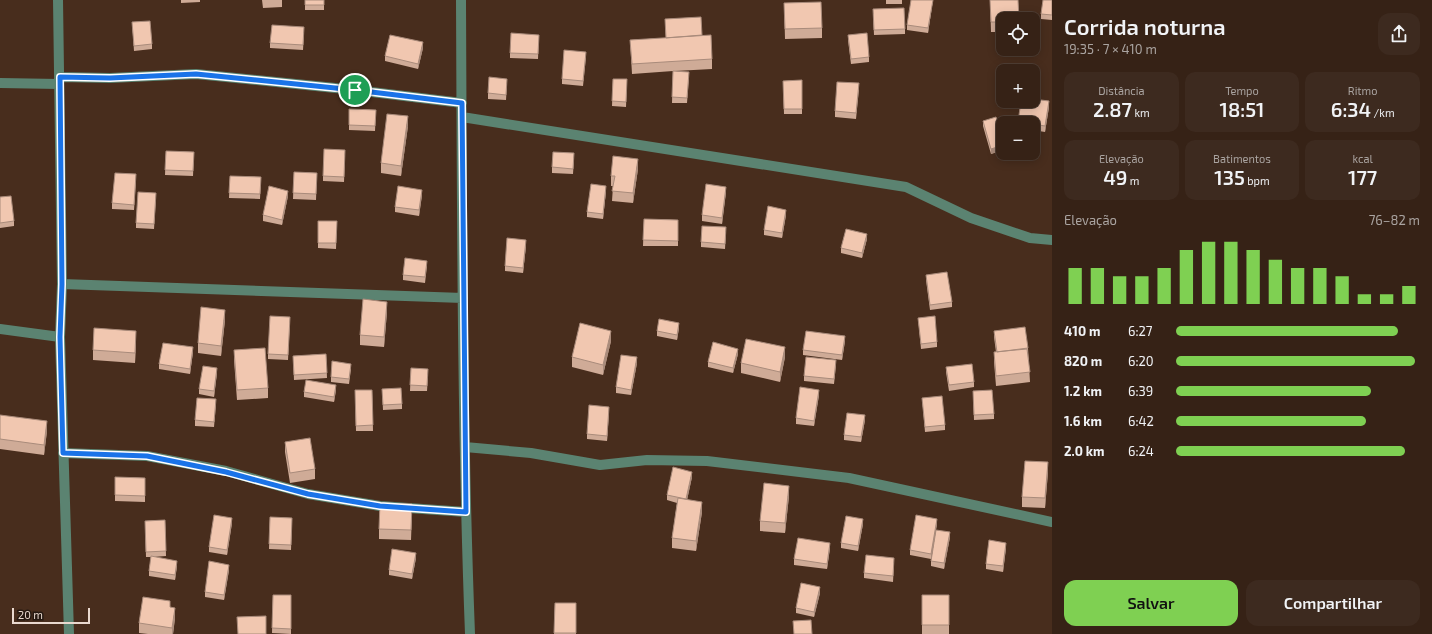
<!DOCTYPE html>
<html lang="pt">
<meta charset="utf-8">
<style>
body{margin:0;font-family:"Exo 2",sans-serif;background:#3d2a1f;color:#f1f3f6;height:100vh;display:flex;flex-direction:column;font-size:15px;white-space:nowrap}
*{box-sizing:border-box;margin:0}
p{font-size:13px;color:#aaa4a1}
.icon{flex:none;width:22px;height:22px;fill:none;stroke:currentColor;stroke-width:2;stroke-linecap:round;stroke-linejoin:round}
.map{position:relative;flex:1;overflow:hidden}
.details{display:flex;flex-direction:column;background:#362216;width:380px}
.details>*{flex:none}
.fabs{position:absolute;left:996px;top:12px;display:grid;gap:8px}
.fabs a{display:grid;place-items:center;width:44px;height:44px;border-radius:8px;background:#362216;box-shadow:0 2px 10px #0003,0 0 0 1px #503f35;font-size:20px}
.scale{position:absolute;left:12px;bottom:10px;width:78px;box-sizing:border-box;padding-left:4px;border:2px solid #ead9cf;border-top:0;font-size:11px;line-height:14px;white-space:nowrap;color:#ead9cf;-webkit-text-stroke:3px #251912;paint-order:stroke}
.pin{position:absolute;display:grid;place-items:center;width:34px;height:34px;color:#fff;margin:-17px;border:2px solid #fff;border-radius:50%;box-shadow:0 1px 4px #0007}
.round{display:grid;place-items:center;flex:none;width:42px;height:42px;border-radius:12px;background:#3d2a1f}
.overview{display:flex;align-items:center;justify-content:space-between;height:68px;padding:0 12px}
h1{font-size:22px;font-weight:600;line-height:30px}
.metrics{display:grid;grid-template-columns:repeat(3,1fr);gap:6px;height:68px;padding:4px 12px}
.metrics div{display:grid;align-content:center;border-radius:10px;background:#3d2a1f;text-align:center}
.metrics b{font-size:20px;font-weight:600}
.metrics small{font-size:11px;font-weight:400}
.metrics p{font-size:11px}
.chart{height:112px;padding:8px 12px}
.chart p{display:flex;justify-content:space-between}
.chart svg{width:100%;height:72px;margin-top:4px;stroke:#7fd052;stroke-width:6}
.primary-button{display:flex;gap:8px;margin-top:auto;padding:8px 12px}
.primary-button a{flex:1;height:46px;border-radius:12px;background:#7fd052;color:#111;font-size:16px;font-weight:600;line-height:46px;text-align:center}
.primary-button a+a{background:#3d2a1f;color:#f1f3f6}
ul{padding:0 12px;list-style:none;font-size:13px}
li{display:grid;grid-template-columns:64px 48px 1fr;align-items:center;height:30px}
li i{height:10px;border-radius:5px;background:#7fd052}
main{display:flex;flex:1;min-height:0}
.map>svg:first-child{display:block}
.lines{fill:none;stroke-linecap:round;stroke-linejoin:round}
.minor{stroke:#5b8371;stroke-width:10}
.wall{fill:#cfab97}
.shaded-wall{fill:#a98b7b}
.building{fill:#f1c7b0;stroke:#a98b7b}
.route-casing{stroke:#fff;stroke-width:8}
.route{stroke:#1a73e8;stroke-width:5}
</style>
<main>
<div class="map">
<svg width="1052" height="634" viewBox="0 0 1052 634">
<rect width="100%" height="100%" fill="#482d1d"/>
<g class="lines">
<path class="minor" d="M58 0 62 284 60 337 69 634
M461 0C462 211 462 423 470 634
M60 77 110 78 196 74 355 90 462 103
M0 83 59 84
M462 117 906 187 971 218 1030 238 1052 240
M62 284 463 298
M0 329 60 337
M465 447 531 453 600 465 647 460 707 461 849 478 1052 522
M63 453 147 456 226 471 308 494 380 506 466 512"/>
</g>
<path class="wall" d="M181 0H200V2L181 3Z
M262 0H282V7L263 8Z
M305 0H324V10H305Z
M886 0H902V4H886Z
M933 0 928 33 907 30V25Z
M990 0H1018L1003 19V32H991Z
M1052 0V20L1041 19V14Z
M784 3 822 28V38L785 39Z
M873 14 905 29V34L874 35Z
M665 19 702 35 712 59V69L675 71 689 77 687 103H672L673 71 632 74 630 40 666 38Z
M132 22 152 44V49L134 51Z
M304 33 303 50 270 48V43Z
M539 35 538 59 510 58V53Z
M848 35 869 57V62L851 64 848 40Z
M423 48 418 69 385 61V56Z
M586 57 583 86 562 84V79Z
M613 79H627L626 107 612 106Z
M802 80V114H784L783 81Z
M507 84 506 100 488 99V93Z
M859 89 856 119 835 117V111Z
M1021 101 1049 107 1045 132 1033 130V123H1018Z
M349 109 376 110 375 131 349 130Z
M983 121 1003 141V150L991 154 983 126Z
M408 126 401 176 381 173V163Z
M166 151 194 152 193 176 165 175Z
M345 155 344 182 323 181V176Z
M574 158 573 174 552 173V167Z
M638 169 633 203 612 201 613 186H611V176Z
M294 172 317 173 316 200 293 199Z
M230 176 261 177 260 199 229 198Z
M136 180 134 210 112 209V203Z
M606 191 603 219 587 217V212Z
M726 192 722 224 702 221V215Z
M422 195 419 216 395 212V207Z
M288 196 282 225 263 221V215Z
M0 197 14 221V226L0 228Z
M156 198 154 229 136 228V223Z
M786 215 782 238 764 235V230Z
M644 219 678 220V246H643Z
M318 221H337L336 249 318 248Z
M726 232 725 249 701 247V242Z
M867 239 862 258 841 253V248Z
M526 246 523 273 505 271V266Z
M427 266 425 283 403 280V275Z
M926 275 952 302V307L930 310 926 280Z
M387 312 384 347 360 345V335Z
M918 318 937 342V347L921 349Z
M225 320 221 356 198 353V343Z
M290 322 288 360 268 359V354Z
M679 328 677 340 657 336V331Z
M994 331 1028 348 1030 382 996 386 994 362V352H996L994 337Z
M136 341 135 363 93 360V350Z
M611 341 603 375 572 367V357Z
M845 341 842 360 803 355V350Z
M234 350 268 388V398L237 400 234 360Z
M193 352 190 374 159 369V364Z
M326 354 327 378 294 380 293 356Z
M738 354 733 373 708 367V362Z
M785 357 780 382 741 373V363Z
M637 363 631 395 616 393V387Z
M836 365 834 384 804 381V376Z
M946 367 974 382V387L949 391 946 372Z
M411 368 428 375 427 391H410Z
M351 369 349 384 331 382V377Z
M217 373 214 397 199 394V389Z
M382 389 402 404V409L383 410Z
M336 390 334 402 304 397V392Z
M355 390H372L373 431H356Z
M973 391 994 414V419L974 420Z
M819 395 814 426 796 424V418Z
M922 398 945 425V430L925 432Z
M216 404 214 427 195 426V420Z
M609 412 607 441 587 439V434Z
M0 415 47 431 44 455 0 449Z
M865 420 861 442 844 440V435Z
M285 442 315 469V479L290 483 285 452Z
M1048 472 1045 508 1022 507V497Z
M115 477 145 478V502L115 501Z
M692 477 687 500 702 512 696 551 672 548V538L677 503 667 500V495Z
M789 496 785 533 760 531V521Z
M412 514 411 540 379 539V529Z
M270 517 292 518 291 550 269 549Z
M165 520 166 556 153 557 177 566 175 580 149 576V571L151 557H146L145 521Z
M232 523 227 555 209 552V547Z
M863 524 858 551 841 548V543Z
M937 524 931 559 910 555V550Z
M950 537 944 569 931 566V561Z
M830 548 827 569 794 565V559Z
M1006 548 1003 572 986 569V564Z
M416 558 412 579 389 575V570Z
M894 563 893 582 864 578V573Z
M229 570 224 600 205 597V592Z
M820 593 814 617 796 613V608Z
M273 595H291V634L272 633Z
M922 595H949V634H922Z
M555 603H576V634H554Z
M175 618 173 634H148L139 633V623Z"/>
<path class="shaded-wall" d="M933 0 928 33V28Z
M423 42V48L418 69V64Z
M1049 101V107L1045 132V126Z
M408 116V126L401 176V166Z
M1003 145V150L991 154V149Z
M638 159V169L633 203V193Z
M606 186V191L603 219V214Z
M726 187V192L722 224V218Z
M422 190V195L419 216V210Z
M288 191V196L282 225V220Z
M786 210V215L782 238V233Z
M867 234V239L862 258V253Z
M526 240V246L523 273V268Z
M387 302V312L384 347V337Z
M225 310V320L221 356V346Z
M679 323V328L677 340V335Z
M136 331V341L135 363V353Z
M611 331V341L603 375V365Z
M845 336V341L842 360V355Z
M193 347V352L190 374V369Z
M785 347V357L780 382V372Z
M738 349V354L733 373V368Z
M637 357V363L631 395V390Z
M217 368V373L214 397V391Z
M336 385V390L334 402V397Z
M819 390V395L814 426V421Z
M609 407V412L607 441V436Z
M865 415V420L861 442V437Z
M47 421V431L44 455V445Z
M1048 462V472L1045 508V498Z
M692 472V477L686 505V499Z
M789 486V496L785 533V523Z
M702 502V512L696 551V541Z
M232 518V523L227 555V550Z
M863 519V524L858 551V546Z
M937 519V524L931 559V554Z
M950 532V537L944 569V563Z
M830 543V548L827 569V564Z
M1006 543V548L1003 572V566Z
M416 553V558L412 579V574Z
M177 561V566L175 580V575Z
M229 565V570L224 600V595Z
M820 587V593L814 617V612Z
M175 608V618L173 634H172V628Z"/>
<path class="building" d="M305 0H324V5H305Z
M911 0H933L928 28 907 25Z
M990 0H1018L1019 19H1003V22H991Z
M1043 0H1052V15L1041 14Z
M821 2 822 28 785 29 784 3Z
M904 8 905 29 874 30 873 9Z
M701 17 702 35 666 38 665 19Z
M150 21 152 44 134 46 132 22Z
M272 25 304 27 303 45 270 43Z
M511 33 539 35 538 54 510 53Z
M867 33 869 57 851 59 848 35Z
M390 35 423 42 418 64 385 56Z
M711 35 712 59 632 64 630 40Z
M564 50 586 52 583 81 562 79Z
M673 71 689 72 687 98 672 97Z
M489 77 507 79 506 95 488 93Z
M613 79H627L626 102 612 101Z
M802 80V109H784L783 81Z
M837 82 859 83 856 113 835 111Z
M1033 99 1049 101 1045 126 1033 124V123L1018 122 1021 101H1033Z
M349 109 376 110 375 126 349 125Z
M387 114 408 116 401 166 381 163Z
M996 117 1003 141V145L991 149 983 121Z
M324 149 345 150 344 177 323 176Z
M166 151 194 152 193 171 165 170Z
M553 152 574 153 573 169 552 167Z
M613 156 638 159 633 193 612 191 615 176H611Z
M294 172 317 173 316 194 293 193Z
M115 173 136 174 134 205 112 203Z
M230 176 261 177 260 194 229 193Z
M591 184 606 186 603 214 587 212Z
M706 184 726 187 722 218 702 215Z
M269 186 288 191 282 220 263 215Z
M398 186 422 190 419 210 395 207Z
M138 192 156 193 154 224 136 223Z
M11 196 14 221 0 223V197Z
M768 206 786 210 782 233 764 230Z
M644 219 678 220V241L643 240Z
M318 221H337L336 243H318Z
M702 226 726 227 725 244 701 242Z
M846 229 867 234 862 253 841 248Z
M507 238 526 240 523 268 505 266Z
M405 258 427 261 425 277 403 275Z
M947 272 952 302 930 305 926 275Z
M363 299 387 302 384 337 360 335Z
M201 307 225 310 221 346 198 343Z
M270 316 290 317 288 355 268 354Z
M935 316 937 342 921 344 918 318Z
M659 319 679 323 677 335 657 331Z
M580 323 611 331 603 365 572 357Z
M1025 327 1028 348 997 352 994 331Z
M94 328 136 331 135 353 93 350Z
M806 331 845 336 842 355 803 350Z
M746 339 785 347 780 372 741 363Z
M713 342 738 349 733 368 708 362Z
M163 343 193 347 190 369 159 364Z
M265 348 268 388 237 390 234 350Z
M1027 349 1030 372 996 376 994 352Z
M326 354 327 373 294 375 293 356Z
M621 355 637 357 631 390 616 387Z
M806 357 836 360 834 379 804 376Z
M332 361 351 364 349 379 331 377Z
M972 364 974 382 949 385 946 367Z
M203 366 217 368 214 391 199 389Z
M411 368 428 369 427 386 410 385Z
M306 380 336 385 334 397 304 392Z
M800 387 819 390 814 421 796 418Z
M401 388 402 404 383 405 382 389Z
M355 390H372L373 425 356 426Z
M992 390 994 414 974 415 973 391Z
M942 396 945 425 925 427 922 398Z
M197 398 216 399 214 422 195 420Z
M589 405 609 407 607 436 587 434Z
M847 413 865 415 861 437 844 435Z
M0 415 47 421 44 445 0 439Z
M310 438 315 469 290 473 285 442Z
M1025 461 1048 462 1045 498 1022 497Z
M673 467 692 472 686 499 667 495Z
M115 477 145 478V496L115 495Z
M764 483 789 486 785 523 760 521Z
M678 498 702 502 696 541 672 538Z
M380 503 412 504 411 530 379 529Z
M214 515 232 518 227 550 209 547Z
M916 515 937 519 931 554 910 550Z
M846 516 863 519 858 546 841 543Z
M270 517 292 518 291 545 269 544Z
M165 520 166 551 146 552 145 521Z
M936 530 950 532 944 563 931 561Z
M798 538 830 543 827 564 794 559Z
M989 540 1006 543 1003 566 986 564Z
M392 549 416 553 412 574 389 570Z
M866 555 894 558 893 576 864 573Z
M151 556 177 561 175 575 149 571Z
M209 561 229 565 224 595 205 592Z
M801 583 820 587 814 612 796 608Z
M273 595H291V629L272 628Z
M922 595H949V625H922Z
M143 597 170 601V607L175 608 172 628 139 623Z
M555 603H576V633H554Z
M266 616V634H238L237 617Z
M811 620 812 634H794L793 621Z"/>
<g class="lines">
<g class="route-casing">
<path id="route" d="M196 74 355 90 462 103 466 512 380 506 308 494 226 472 147 456 63 453 60 337 62 284 60 77 110 78Z"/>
</g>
<use href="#route" class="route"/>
</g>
</svg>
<div class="fabs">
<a><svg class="icon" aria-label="locate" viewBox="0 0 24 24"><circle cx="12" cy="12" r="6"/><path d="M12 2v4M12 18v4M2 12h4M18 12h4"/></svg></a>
<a>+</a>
<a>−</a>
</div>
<div class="scale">20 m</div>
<div class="pin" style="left:355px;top:90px;background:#1e9e55"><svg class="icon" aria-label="arrive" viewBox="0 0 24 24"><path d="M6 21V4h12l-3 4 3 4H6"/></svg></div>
</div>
<section class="details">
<div class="overview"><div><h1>Corrida noturna</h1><p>19:35 · 7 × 410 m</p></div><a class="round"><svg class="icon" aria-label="share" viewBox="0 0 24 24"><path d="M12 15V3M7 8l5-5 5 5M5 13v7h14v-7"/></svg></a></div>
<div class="metrics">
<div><p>Distância</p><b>2.87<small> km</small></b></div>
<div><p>Tempo</p><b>18:51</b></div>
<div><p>Ritmo</p><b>6:34<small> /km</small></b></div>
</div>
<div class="metrics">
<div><p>Elevação</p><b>49<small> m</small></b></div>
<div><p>Batimentos</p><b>135<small> bpm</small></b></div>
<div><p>kcal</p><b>177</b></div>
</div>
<div class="chart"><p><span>Elevação</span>76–82 m</p>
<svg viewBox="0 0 160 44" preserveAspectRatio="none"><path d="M5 44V22M15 44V22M25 44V27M35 44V27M45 44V22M55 44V11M65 44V6M75 44V6M85 44V11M95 44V17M105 44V22M115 44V22M125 44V27M135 44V38M145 44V38M155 44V33"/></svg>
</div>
<ul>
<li><b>410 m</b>6:27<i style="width:91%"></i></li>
<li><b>820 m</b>6:20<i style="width:98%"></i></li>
<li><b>1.2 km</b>6:39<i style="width:80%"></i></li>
<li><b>1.6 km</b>6:42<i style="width:78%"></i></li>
<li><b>2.0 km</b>6:24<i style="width:94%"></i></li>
</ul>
<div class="primary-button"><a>Salvar</a><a>Compartilhar</a></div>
</section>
</main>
